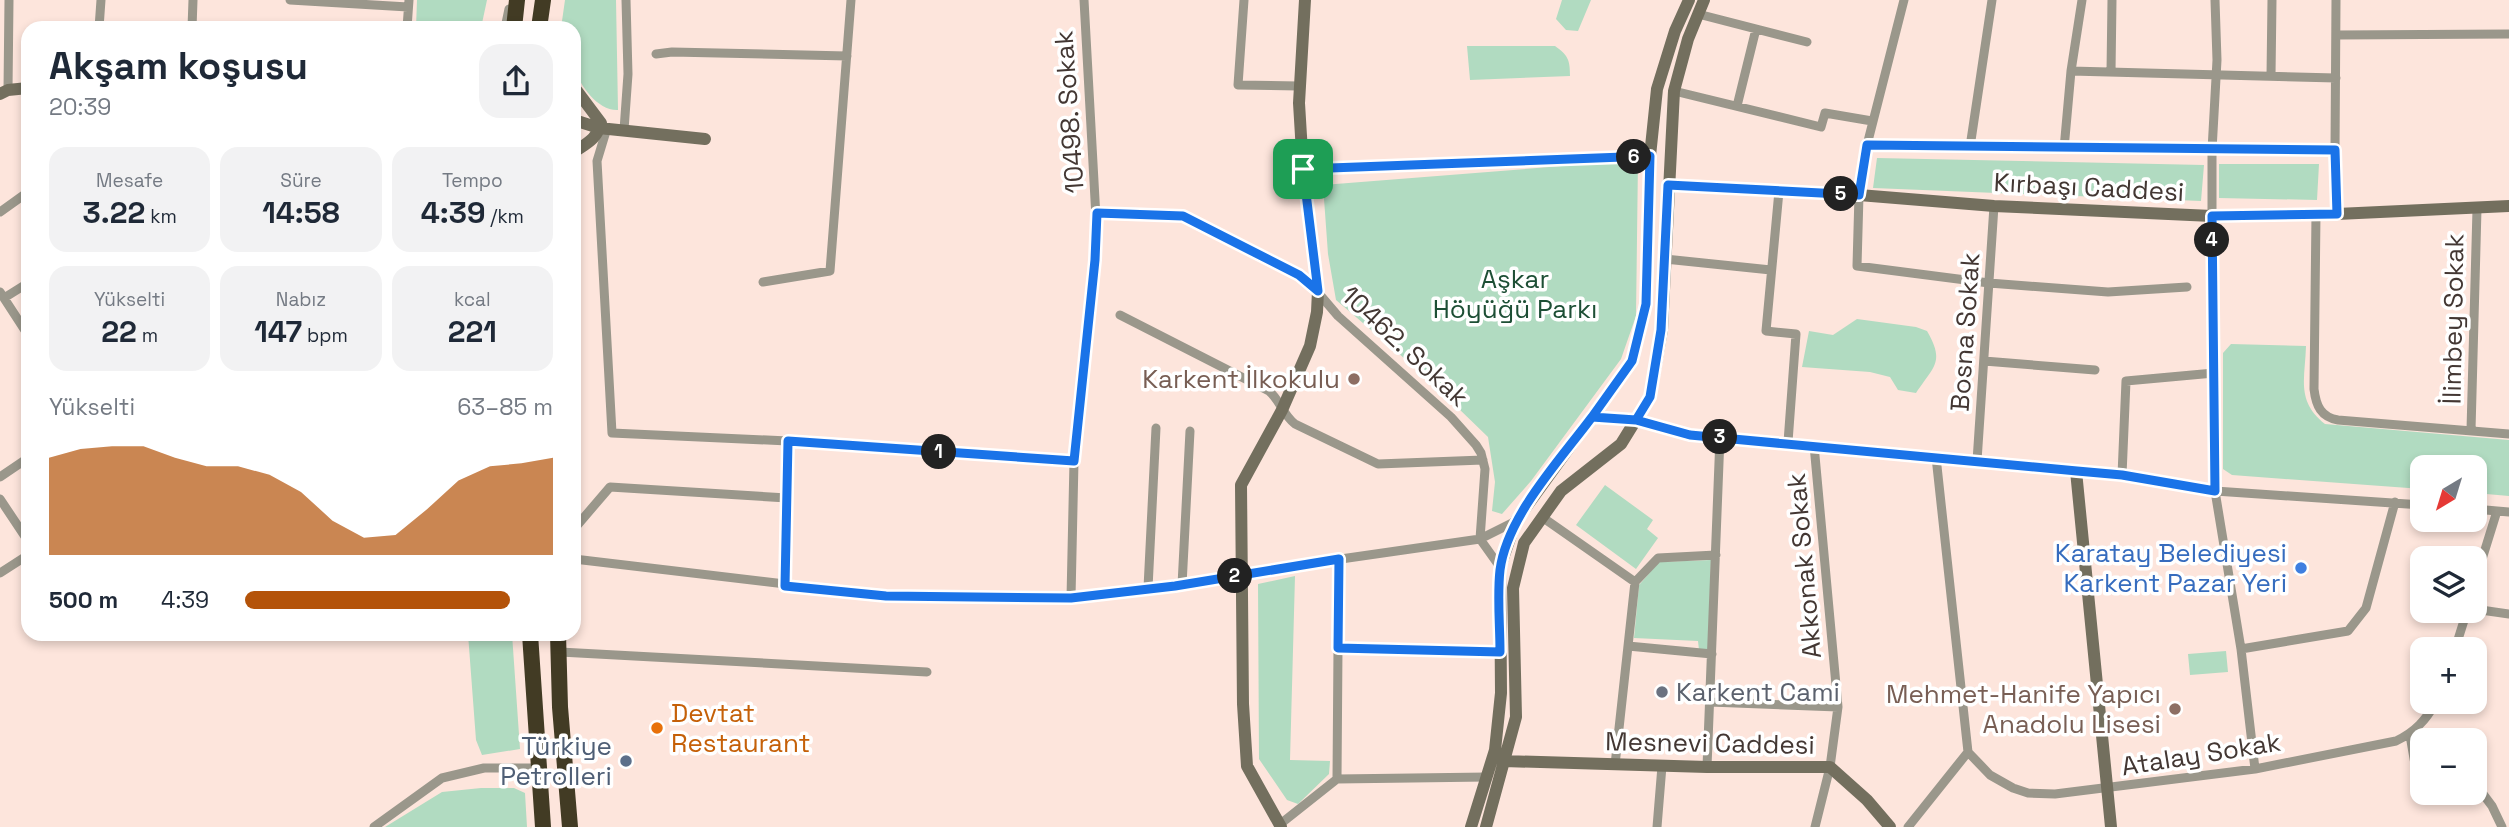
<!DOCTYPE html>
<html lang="tr">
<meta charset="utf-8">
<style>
body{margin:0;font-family:"Space Grotesk",sans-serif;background:#f2f2f3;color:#1f2937;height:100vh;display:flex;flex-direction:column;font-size:26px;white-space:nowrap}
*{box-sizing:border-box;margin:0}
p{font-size:23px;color:#747a83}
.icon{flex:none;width:38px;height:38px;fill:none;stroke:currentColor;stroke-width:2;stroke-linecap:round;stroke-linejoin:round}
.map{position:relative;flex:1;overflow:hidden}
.details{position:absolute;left:21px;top:21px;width:560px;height:620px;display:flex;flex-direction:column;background:#fff;border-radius:21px;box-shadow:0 4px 10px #0003}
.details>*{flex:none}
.needle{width:46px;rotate:218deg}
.fabs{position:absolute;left:2410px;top:455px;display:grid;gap:14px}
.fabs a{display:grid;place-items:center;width:77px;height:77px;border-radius:14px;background:#fff;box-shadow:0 4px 10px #0003;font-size:35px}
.pin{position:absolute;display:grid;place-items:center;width:60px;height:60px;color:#fff;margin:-30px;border-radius:14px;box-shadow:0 4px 10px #0006}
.km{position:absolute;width:35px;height:35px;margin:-18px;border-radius:50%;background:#222;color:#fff;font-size:19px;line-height:35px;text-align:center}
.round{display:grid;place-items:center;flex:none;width:74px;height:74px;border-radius:21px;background:#f2f2f3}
.summary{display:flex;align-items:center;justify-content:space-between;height:119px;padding:0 28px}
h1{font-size:38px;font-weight:700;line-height:52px}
.stats{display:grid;grid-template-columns:repeat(3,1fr);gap:10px;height:119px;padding:7px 28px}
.stats div{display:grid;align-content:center;border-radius:18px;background:#f2f2f3;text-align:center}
.stats b{font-size:30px;font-weight:700}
.stats small{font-size:19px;font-weight:400}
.stats p{font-size:19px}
.chart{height:196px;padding:14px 28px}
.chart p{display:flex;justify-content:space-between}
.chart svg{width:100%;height:126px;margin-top:7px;fill:#b45309;opacity:.7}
ul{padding:0 28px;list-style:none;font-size:23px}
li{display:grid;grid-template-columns:112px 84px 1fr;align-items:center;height:52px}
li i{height:18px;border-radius:9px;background:#b45309}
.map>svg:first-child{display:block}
.green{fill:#b1dbc1}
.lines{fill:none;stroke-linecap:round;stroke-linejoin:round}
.street{stroke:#9a978b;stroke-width:9}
.secondary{stroke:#736f5e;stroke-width:12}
.highway{stroke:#423b24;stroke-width:16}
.route-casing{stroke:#fff;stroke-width:14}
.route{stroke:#1a73e8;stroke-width:9}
.education-dot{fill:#8d6e63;stroke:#fff;stroke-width:2.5}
.shop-dot{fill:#3f7fe0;stroke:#fff;stroke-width:2.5}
.worship-dot{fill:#6b7280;stroke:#fff;stroke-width:2.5}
.food-dot{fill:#e8710a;stroke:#fff;stroke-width:2.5}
.service-dot{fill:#5c6f8a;stroke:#fff;stroke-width:2.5}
.labels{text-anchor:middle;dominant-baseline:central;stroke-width:7;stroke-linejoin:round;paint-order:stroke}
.street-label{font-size:26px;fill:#433733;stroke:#fff}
.park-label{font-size:26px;fill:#1d4f35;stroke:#fff}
.education-label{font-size:26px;fill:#785e54;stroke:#fff;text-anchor:end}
.shop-label{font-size:26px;fill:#366cbe;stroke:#fff;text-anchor:end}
.worship-label{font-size:26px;fill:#5b616d;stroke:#fff;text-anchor:start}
.food-label{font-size:26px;fill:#c56008;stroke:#fff;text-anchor:start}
.service-label{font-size:26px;fill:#4e5e75;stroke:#fff;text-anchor:end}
</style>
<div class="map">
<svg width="2509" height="827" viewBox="0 0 2509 827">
<rect width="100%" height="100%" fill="#fde5dc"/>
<path class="green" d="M417 0H487L481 28H416Z
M565 0H616L618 110C598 111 580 86 575 69 571 57 574 40 574 28H561Z
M1562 0H1591L1578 31 1566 30 1556 19Z
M1467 46H1555C1568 55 1570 60 1570 76L1470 80Z
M1877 158 2204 165 2201 201 1873 188Z
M1638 160 1636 316 1621 359 1531 481 1502 514 1492 511 1495 482 1488 437 1425 376 1336 300 1328 254 1323 185Z
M2219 164H2319L2317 200 2219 198Z
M1857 319 1916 327 1927 331C1945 362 1934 366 1916 393L1898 390 1890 377 1870 372 1802 367 1809 331 1833 335Z
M2231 344 2306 346C2305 379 2296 401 2325 424L2509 440V496L2475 493 2474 467H2422V489L2232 475 2223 469V353Z
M1605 485 1653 520 1647 529 1658 538 1636 569 1576 525Z
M1711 560 1708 649 1699 650 1698 641 1634 638 1639 585 1659 562Z
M1295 576 1290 760 1330 761 1329 774 1298 804 1287 800 1259 759 1258 584Z
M468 634H512L520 749 482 755 476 740Z
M2226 651 2228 672 2190 675 2188 654Z
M481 788H514L525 793 527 827H385L442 792Z"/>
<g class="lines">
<path class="street" d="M290 0 408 7
M1244 0 1238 85 1299 86
M1904 0 1867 145 1859 195 1857 266 1989 283 2108 292 2187 287
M2215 0 2217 60 2212 150V216L2215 491 2241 649 2255 769
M2336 0 2335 150 2337 214
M1698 14 1807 42
M99 28 101 0
M192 28 193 0
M407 28 409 0
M505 28 509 9
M2337 35 2509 34
M656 54 672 52 847 56
M2071 71 2336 78
M2111 72 2112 0
M2271 76 2272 0
M8 90 9 0
M1674 91 1821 127 1825 113 1872 121
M1737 106 1756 29
M607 128 597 161 612 433 788 441 1074 461
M624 130 628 74 626 0
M1867 145 2335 150
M1970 147 1992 0
M2064 149 2071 71 2082 0
M1303 169 1650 156
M1779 191 1766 331 1796 334 1788 442
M0 212 28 192
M1097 213 1183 216 1309 282 1338 316 1451 417 1476 445 1481 453 1485 469 1480 539
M2316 214 2314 389C2316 406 2321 417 2338 420L2509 434
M1665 259 1771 270
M763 282 830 271 851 0
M0 292 28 335
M4 298 28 283
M1120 315 1269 391C1280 400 1283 415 1295 424L1378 464 1483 460
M1984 361 2095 370
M1592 417 1636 420 1690 435 2122 475 2215 491 2422 505
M2471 430 2477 209
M1814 445 1838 707 1830 767 1815 827
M1977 461 1994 206
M2122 475 2126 381 2214 373
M0 477 28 458
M0 499 28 541
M2474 509 2509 512
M1542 517 1635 582 1615 765
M574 529 610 487 787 498
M1480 539 1500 567
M574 559 886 596 1071 598 1175 586 1327 561 1480 539 1516 521
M0 573 28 555
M1635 582 1658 558 1716 555
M1182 585 1190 431
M2474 585 2497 511
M785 586 788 441
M1148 588 1156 428
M1071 598 1074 461 1097 236 1084 0
M2474 609 2509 614
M1628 646 1712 654
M1338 648 1339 559
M2241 649 2348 631 2366 608 2395 502
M2455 649 2467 611
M560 652 927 672
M1710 702 1838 707
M2410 735 2418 782H2422
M1968 752 1990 775 2013 788 2028 793 2055 794 2255 769 2396 741C2415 732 2426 720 2436 702
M1707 767 1720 437
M1337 779 1338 648 1500 651
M2474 782 2492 806 2502 827
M1279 825 1337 779 1487 777
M374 827 442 778 484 768H540
M1657 827 1662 766
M1908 827 1968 752 1936 457"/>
<path class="secondary" d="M574 87 601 123C597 139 587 143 574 152
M0 94 8 90 28 88
M574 120 599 128 705 139
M1668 185 1859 195 1994 206 2212 216 2337 214 2509 206
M2076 471 2111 827
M1504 761 1707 767H1830L1867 800 1890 827
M1281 827 1247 766 1243 704 1241 485 1282 410 1310 346 1317 312 1318 291 1303 169 1299 103 1305 0
M1471 827 1495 750 1501 693 1500 567 1516 521 1632 361 1646 304 1650 156 1657 89 1675 31 1689 0
M1486 827 1516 717 1513 588 1524 543 1561 491 1621 444 1650 397 1662 330 1674 91 1688 39 1704 0"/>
<path class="highway" d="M514 28 517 0
M539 28 543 0
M530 634 543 827
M558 634 560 707 570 827"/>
</g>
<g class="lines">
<g class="route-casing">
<path id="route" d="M1303 169 1318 291 1299 275 1183 216 1097 213 1095 260 1074 461 788 441 785 586 886 596 1071 598 1175 586 1339 559 1338 648 1500 652C1500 625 1497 596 1500 570 1507 516 1560 460 1592 417L1636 420 1690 435 2077 471 2122 475 2215 491 2212 216 2337 214 2335 150 1867 145 1859 195 1668 185 1661 330 1650 397 1636 420 1592 417 1632 361 1646 304 1650 156 1303 169"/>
</g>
<use href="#route" class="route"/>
</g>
<g class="education-dot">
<circle cx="1354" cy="379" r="7"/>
<circle cx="2175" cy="709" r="7"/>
</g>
<circle class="shop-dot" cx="2301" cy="568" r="7"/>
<circle class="worship-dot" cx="1662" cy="692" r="7"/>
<circle class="food-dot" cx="657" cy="728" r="7"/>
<circle class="service-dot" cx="626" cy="761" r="7"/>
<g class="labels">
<g class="street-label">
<text transform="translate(1069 112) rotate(-94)">10498. Sokak</text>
<text transform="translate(2089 187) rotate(3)">Kırbaşı Caddesi</text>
<text transform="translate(2453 319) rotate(-89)">İlimbey Sokak</text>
<text transform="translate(1965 332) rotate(-86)">Bosna Sokak</text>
<text transform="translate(1405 346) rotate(43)">10462. Sokak</text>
<text transform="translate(1804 566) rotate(-95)">Akkonak Sokak</text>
<text transform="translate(1710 743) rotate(1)">Mesnevi Caddesi</text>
<text transform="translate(2201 754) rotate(-9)">Atalay Sokak</text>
</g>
<g class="park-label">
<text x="1515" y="279">Aşkar<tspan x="1515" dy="30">Höyüğü Parkı</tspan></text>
</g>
<g class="education-label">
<text x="1340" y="379">Karkent İlkokulu</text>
<text x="2161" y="694">Mehmet-Hanife Yapıcı<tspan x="2161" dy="30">Anadolu Lisesi</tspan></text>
</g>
<g class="shop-label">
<text x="2287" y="553">Karatay Belediyesi<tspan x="2287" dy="30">Karkent Pazar Yeri</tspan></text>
</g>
<g class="worship-label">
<text x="1676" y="692">Karkent Cami</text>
</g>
<g class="food-label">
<text x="671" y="713">Devtat<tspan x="671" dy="30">Restaurant</tspan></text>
</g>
<g class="service-label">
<text x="612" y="746">Türkiye<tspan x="612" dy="30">Petrolleri</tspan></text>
</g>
</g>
</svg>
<div class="fabs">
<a><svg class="needle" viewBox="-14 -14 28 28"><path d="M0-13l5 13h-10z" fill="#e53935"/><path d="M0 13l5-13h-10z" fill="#747a83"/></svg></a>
<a><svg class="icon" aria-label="layers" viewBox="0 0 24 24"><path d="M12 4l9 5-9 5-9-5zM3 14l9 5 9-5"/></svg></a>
<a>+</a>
<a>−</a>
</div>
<div class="pin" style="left:1303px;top:169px;background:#1e9e55"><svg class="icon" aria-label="arrive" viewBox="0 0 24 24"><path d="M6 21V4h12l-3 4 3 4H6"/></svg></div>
<b class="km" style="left:939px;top:452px">1</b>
<b class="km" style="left:1235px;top:576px">2</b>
<b class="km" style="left:1720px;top:437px">3</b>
<b class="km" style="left:2212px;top:240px">4</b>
<b class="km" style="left:1841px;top:194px">5</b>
<b class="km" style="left:1634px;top:157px">6</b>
<section class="details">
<div class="summary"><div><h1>Akşam koşusu</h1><p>20:39</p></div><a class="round"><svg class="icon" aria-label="share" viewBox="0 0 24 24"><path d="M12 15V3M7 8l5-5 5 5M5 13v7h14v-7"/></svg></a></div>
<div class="stats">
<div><p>Mesafe</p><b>3.22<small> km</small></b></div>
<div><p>Süre</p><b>14:58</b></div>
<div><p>Tempo</p><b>4:39<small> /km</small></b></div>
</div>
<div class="stats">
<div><p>Yükselti</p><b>22<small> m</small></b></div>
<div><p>Nabız</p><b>147<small> bpm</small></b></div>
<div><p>kcal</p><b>221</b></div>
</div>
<div class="chart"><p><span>Yükselti</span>63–85 m</p>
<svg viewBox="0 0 160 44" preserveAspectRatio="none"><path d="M0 44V10L10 7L20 6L30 6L40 10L50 13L60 13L70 16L80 22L90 32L100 38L110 37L120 28L130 18L140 13L150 12L160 10V44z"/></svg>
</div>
<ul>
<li><b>500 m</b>4:39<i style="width:86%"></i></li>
</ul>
</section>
</div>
